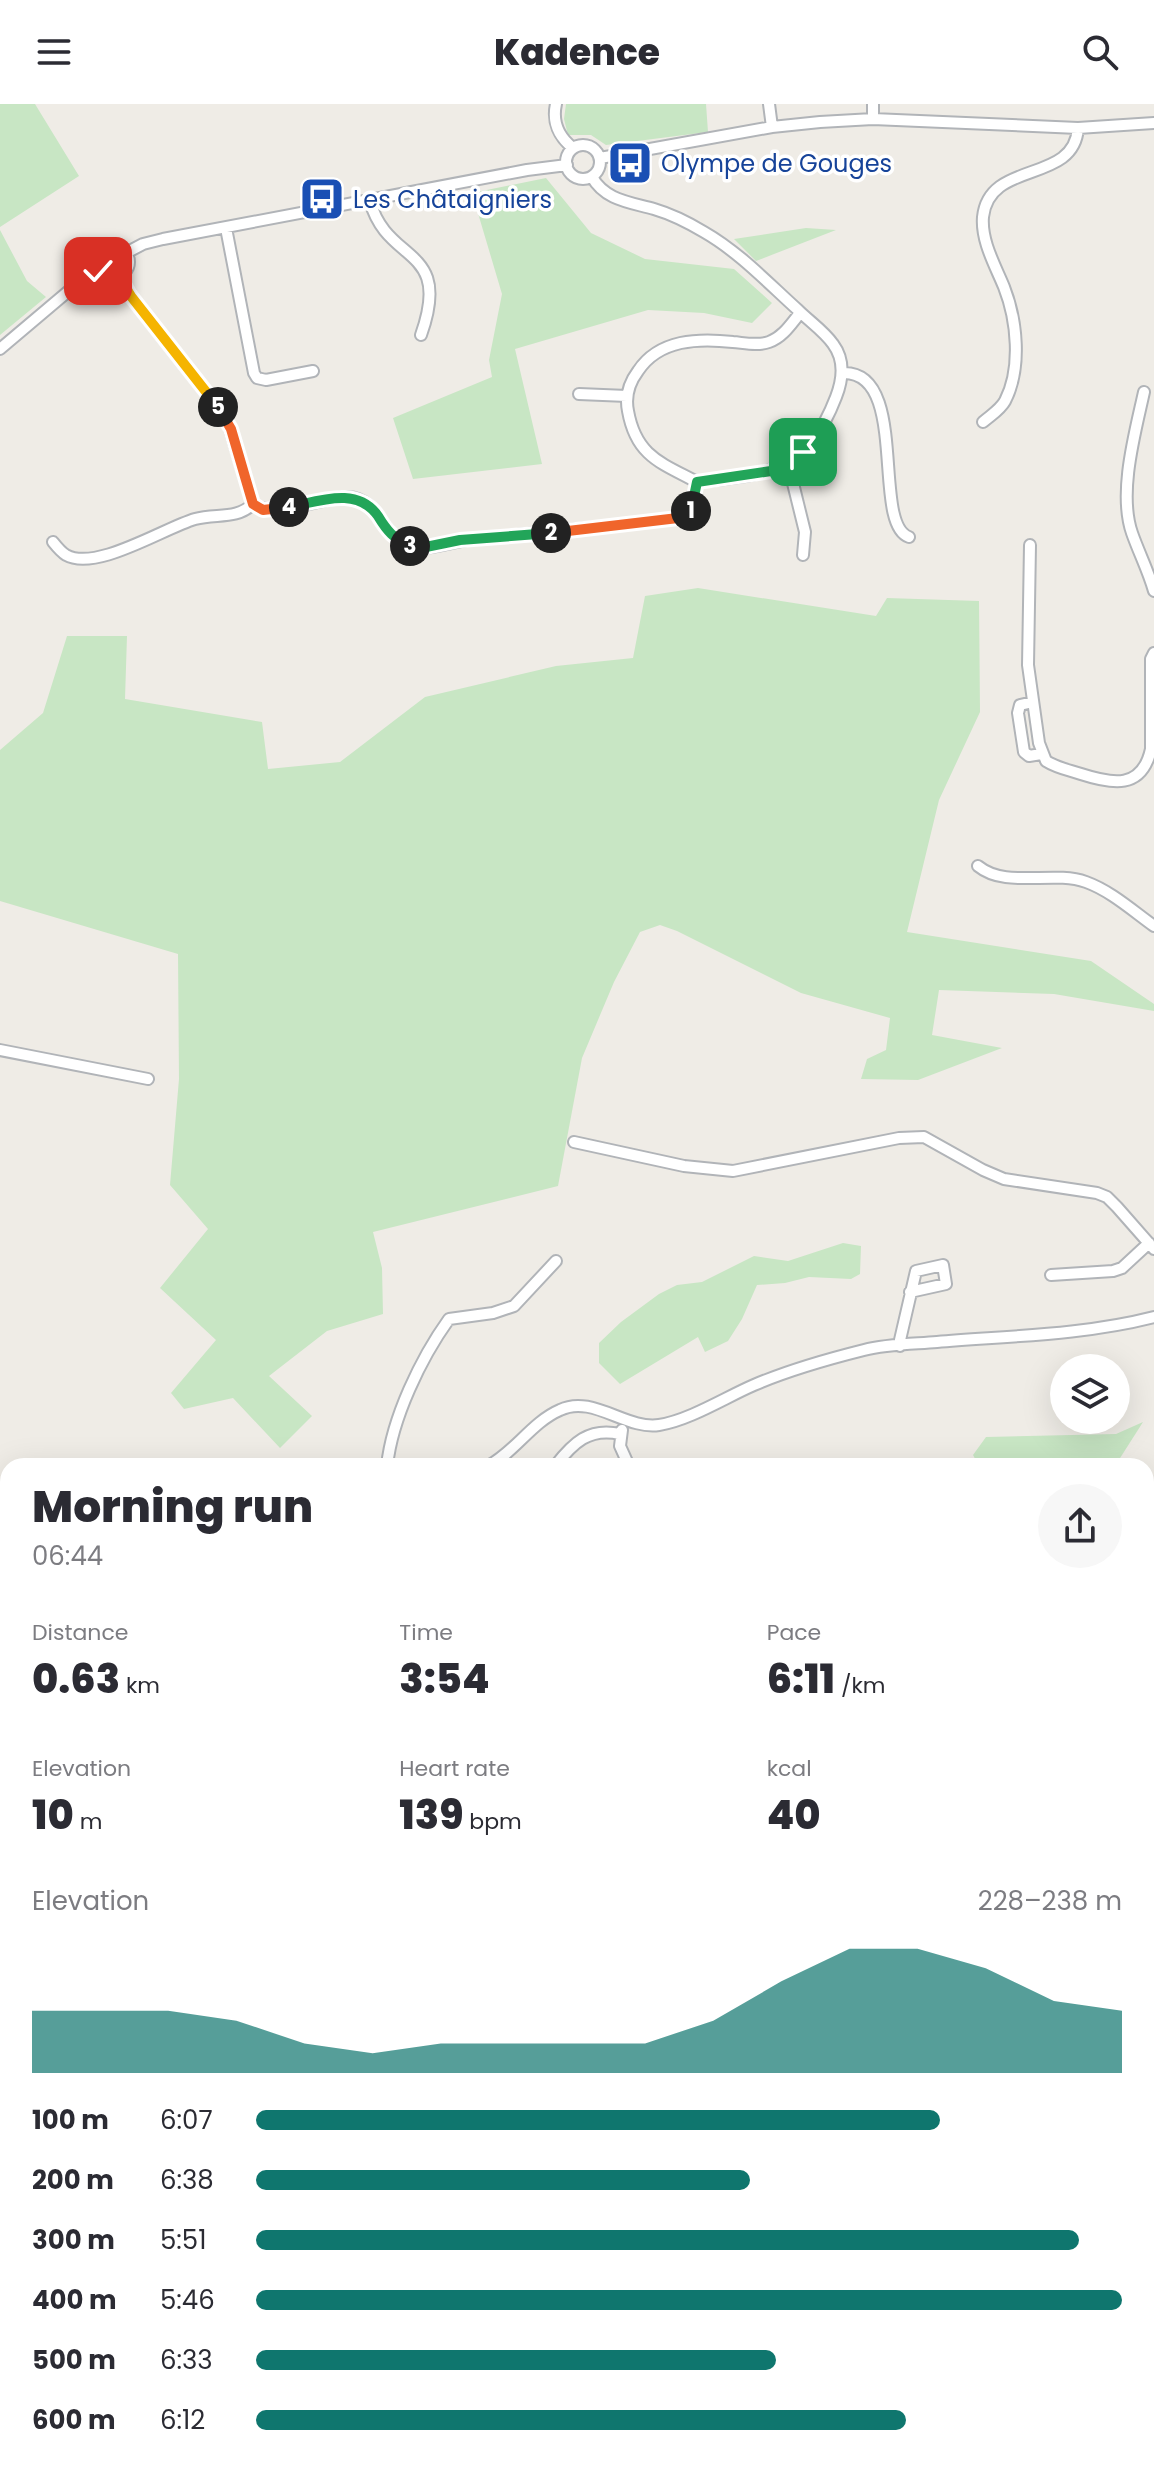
<!DOCTYPE html>
<meta charset="utf-8">
<style>
body{margin:0;font-family:Poppins,sans-serif;background:#f7f7f7;color:#2b2b33;height:100vh;display:flex;flex-direction:column;font-size:30px;white-space:nowrap}
*{box-sizing:border-box;margin:0}
p{font-size:26px;color:#7c7c81}
.icon{flex:none;width:44px;height:44px;fill:none;stroke:currentColor;stroke-width:2;stroke-linecap:round;stroke-linejoin:round}
.map{position:relative;flex:1;overflow:hidden}
.panel{position:absolute;left:0px;top:1354px;width:1154px;height:1008px;display:flex;flex-direction:column;background:#fff;border-radius:24px 24px 0 0;box-shadow:0 8px 32px #0002}
.panel>*{flex:none}
.buttons{position:absolute;left:1050px;top:1250px;display:grid;gap:16px}
.buttons a{display:grid;place-items:center;width:80px;height:80px;border-radius:50%;background:#fff;box-shadow:0 8px 32px #0002;font-size:40px}
.pin{position:absolute;display:grid;place-items:center;width:68px;height:68px;color:#fff;margin:-34px;border-radius:16px;box-shadow:0 4px 12px #0006}
.km{position:absolute;width:40px;height:40px;margin:-20px;border-radius:50%;background:#222;color:#fff;font-size:22px;line-height:40px;text-align:center}
.round{display:grid;place-items:center;flex:none;width:84px;height:84px;border-radius:42px;background:#f7f7f7}
.headline{display:flex;align-items:center;justify-content:space-between;height:136px;padding:0 32px}
h1{font-size:44px;font-weight:800;line-height:60px}
.figures{display:grid;grid-template-columns:repeat(3,1fr);gap:12px;height:136px;padding:8px 32px}
.figures div{display:grid;align-content:center}
.figures b{font-size:40px;font-weight:800}
.figures small{font-size:22px;font-weight:400}
.figures p{font-size:22px}
.chart{height:224px;padding:16px 32px}
.chart p{display:flex;justify-content:space-between}
.chart svg{width:100%;height:144px;margin-top:8px;fill:#0f766e;opacity:.7}
ul{padding:0 32px;list-style:none;font-size:26px}
li{display:grid;grid-template-columns:128px 96px 1fr;align-items:center;height:60px}
li i{height:20px;border-radius:10px;background:#0f766e}
header{display:flex;justify-content:space-between;align-items:center;height:104px;padding:0 32px;background:#fff;font-size:36px;font-weight:800}
.map>svg:first-child{display:block}
.green{fill:#c8e6c4}
.lines{fill:none;stroke-linecap:round;stroke-linejoin:round}
.river{stroke:#a9e2fc;stroke-width:18}
.minor-casing{stroke:#b1b4b8;stroke-width:14}
.major-casing{stroke:#edb561;stroke-width:16}
.minor{stroke:#fff;stroke-width:10}
.major{stroke:#fce6ae;stroke-width:12}
.rail{stroke:#b4b5b6;stroke-width:3;stroke-dasharray:2 10;stroke-linecap:butt}
.split-1-casing{stroke:#fff;stroke-width:16}
.split-2-casing{stroke:#fff;stroke-width:16}
.split-3-casing{stroke:#fff;stroke-width:16}
.split-4-casing{stroke:#fff;stroke-width:16}
.split-5-casing{stroke:#fff;stroke-width:16}
.split-6-casing{stroke:#fff;stroke-width:16}
.split-7-casing{stroke:#fff;stroke-width:16}
.split-1{stroke:#22a559;stroke-width:10}
.split-2{stroke:#f0652b;stroke-width:10}
.split-3{stroke:#22a559;stroke-width:10}
.split-4{stroke:#22a559;stroke-width:10}
.split-5{stroke:#f0652b;stroke-width:10}
.split-6{stroke:#f5b400;stroke-width:10}
.split-7{stroke:#f5b400;stroke-width:10}
.labels{text-anchor:middle;dominant-baseline:central;stroke-width:7;stroke-linejoin:round;paint-order:stroke}
.transit-label{font-size:24px;fill:#164399;stroke:#fff;text-anchor:start}
</style>
<header><svg class="icon" aria-label="menu" viewBox="0 0 24 24"><path d="M4 6h16M4 12h16M4 18h16"/></svg>Kadence<svg class="icon" aria-label="search" viewBox="0 0 24 24"><circle cx="10" cy="10" r="6"/><path d="M15 15l6 6"/></svg></header>
<div class="map">
<svg width="1154" height="2362" viewBox="0 0 1154 2362">
<rect width="100%" height="100%" fill="#efece6"/>
<path class="green" d="M0 0H35L79 72 0 123Z
M566 0H706L708 28 606 41 591 31H568L564 15Z
M546 74 591 129 645 155 734 165 772 199 752 219 704 209 648 206 515 245 542 360 413 375 393 314 492 273 489 256 502 190 472 89Z
M806 124 836 126 756 157 734 135Z
M0 126 27 177 46 193 0 231Z
M698 484 876 512 887 494 979 497 980 608 939 696 907 828 1091 857 1154 900V907L1054 890 939 886 932 931 1002 944 918 976 861 975 867 955 886 946 890 914 801 889 677 827 660 821 640 828 614 878 582 954 558 1082 373 1128 382 1164 383 1210 327 1227 269 1272 312 1312 280 1344 233 1294 184 1305 171 1289 216 1236 160 1184 208 1125 170 1081 179 975 178 850 0 797V646L43 609 67 532H127L125 595 262 618 268 665 340 658 425 593 556 562 633 554 645 492Z
M843 1139 861 1142 860 1170 851 1175 809 1173 785 1179 757 1181 742 1215 728 1237 705 1248 698 1233 620 1280 599 1259V1239L621 1218 659 1190 677 1181 702 1178 754 1152 788 1157Z
M1143 1318 1115 1362H979L973 1351 986 1333 1116 1330Z
M8 1587V1717L0 1700V1590Z
M0 1816 8 1818V1980L0 1979Z
M1154 1942V2046L1146 2040V1952Z
M396 2354H615L614 2362H395Z
M675 2354H763V2362H676Z"/>
<g class="lines">
<path class="river" d="M1144 2362 1154 2357"/>
<g class="minor-casing">
<path id="minor" d="M556 0C552 18 559 33 573 44
M769 0 772 23
M873 15V0
M566 58a17 17 0 1 1 34 0a17 17 0 1 1-34 0Z
M600 54 772 23 820 18 873 15 1078 24 1154 19
M370 97C387 161 453 141 421 231
M226 124 254 269 257 274 266 276 313 267
M101 158a14 14 0 1 1 28 0a14 14 0 1 1-28 0Z
M126 149 143 140 163 135 527 66 567 61
M119 171 127 188 227 315 253 400
M0 245 84 174 103 165
M843 269C910 267 871 420 909 433
M1144 288C1135 329 1118 389 1132 429 1139 449 1148 466 1154 487
M579 290 627 292
M983 318C991 311 1000 306 1005 297 1022 264 1017 216 1004 183 995 161 981 137 983 113 989 55 1074 81 1078 24
M788 359 805 428 803 451
M697 378C661 359 636 352 628 307 625 292 629 279 638 267 659 235 699 234 733 238 745 239 758 242 769 238 783 233 791 220 800 209
M253 400C273 415 323 393 348 393 382 394 383 443 419 444 436 444 455 437 473 435 541 429 610 423 678 414L691 407 697 378C770 370 807 368 836 293 843 275 845 256 833 240 824 227 809 217 798 206 768 179 739 148 704 128 689 119 671 110 654 105 629 98 605 96 592 73
M53 438C57 443 61 448 66 451 96 468 164 424 195 415 216 409 236 416 253 400
M1030 441 1028 561 1039 639 1046 657C1057 664 1069 666 1081 670 1112 680 1142 686 1151 645V555L1154 549
M1033 598 1020 601 1018 609 1024 648 1029 652 1041 650
M978 762C1006 785 1052 766 1086 778 1111 787 1133 807 1154 822
M0 946 148 975
M574 1038 684 1062 733 1067 899 1034 924 1033 983 1066 1004 1075 1097 1089 1107 1093 1117 1103 1154 1145
M1051 1171 1113 1167 1122 1164 1149 1139
M900 1242V1236L916 1167 943 1161 946 1180 910 1188
M622 1326 620 1342 629 1362
M387 1362C392 1314 421 1254 449 1215L493 1209 514 1202 556 1157
M488 1362C515 1348 532 1318 560 1306 592 1290 626 1326 659 1321 690 1316 726 1293 754 1281 789 1266 828 1255 864 1246 887 1240 913 1240 937 1238 1008 1232 1084 1231 1154 1213
M555 1362C573 1339 589 1323 620 1330
M0 1490 8 1497
M1146 1576 1154 1575
M1146 1754 1154 1756
M0 2194 8 2197
M0 2280 8 2283
M15 2354 16 2362"/>
</g>
<g class="major-casing">
<path id="major" d="M1146 2299 1154 2294
M1146 2330 1154 2326
M1103 2362 1113 2354
M1115 2362 1124 2354"/>
</g>
<use href="#minor" class="minor"/>
<use href="#major" class="major"/>
<path class="rail" d="M1146 2159 1154 2145
M982 2362 991 2354"/>
</g>
<g class="lines">
<g class="split-1-casing">
<path id="split-1" d="M691 407 697 378 771 367 803 348"/>
</g>
<g class="split-2-casing">
<path id="split-2" d="M551 429 678 414 691 407"/>
</g>
<g class="split-3-casing">
<path id="split-3" d="M410 442 421 444 460 436 551 429"/>
</g>
<g class="split-4-casing">
<path id="split-4" d="M289 403C320 397 357 382 378 412 387 427 394 435 410 442"/>
</g>
<g class="split-5-casing">
<path id="split-5" d="M218 303 231 325 253 400 263 406 289 403"/>
</g>
<g class="split-6-casing">
<path id="split-6" d="M130 191 218 303"/>
</g>
<g class="split-7-casing">
<path id="split-7" d="M98 167 103 165 108 170 119 171 130 191"/>
</g>
<use href="#split-1" class="split-1"/>
<use href="#split-2" class="split-2"/>
<use href="#split-3" class="split-3"/>
<use href="#split-4" class="split-4"/>
<use href="#split-5" class="split-5"/>
<use href="#split-6" class="split-6"/>
<use href="#split-7" class="split-7"/>
</g>
<defs>
<g id="bus-square" transform="scale(2.3)"><rect x="-9" y="-9" width="18" height="18" rx="4" fill="#1a4fb4" stroke="#fff"/><path d="M-5-6H5V4H4V6H2V4H-2V6H-4V4H-5ZM-3.5-4V0h7V-4ZM-3.5 1.2v1.5H-2V1.2ZM2 1.2v1.5H3.5V1.2Z" fill="#fff"/></g>
</defs>
<g fill-rule="evenodd">
<use href="#bus-square" x="630" y="59"/>
<use href="#bus-square" x="322" y="95"/>
</g>
<g class="labels">
<g class="transit-label">
<text x="661" y="59">Olympe de Gouges</text>
<text x="353" y="95">Les Châtaigniers</text>
</g>
</g>
</svg>
<div class="buttons">
<a><svg class="icon" aria-label="layers" viewBox="0 0 24 24"><path d="M12 4l9 5-9 5-9-5zM3 14l9 5 9-5"/></svg></a>
</div>
<div class="pin" style="left:803px;top:348px;background:#1e9e55"><svg class="icon" aria-label="arrive" viewBox="0 0 24 24"><path d="M6 21V4h12l-3 4 3 4H6"/></svg></div>
<div class="pin" style="left:98px;top:167px;background:#d93025"><svg class="icon" aria-label="check" viewBox="0 0 24 24"><path d="M5 12l5 5 9-10"/></svg></div>
<b class="km" style="left:691px;top:407px">1</b>
<b class="km" style="left:551px;top:429px">2</b>
<b class="km" style="left:410px;top:442px">3</b>
<b class="km" style="left:289px;top:403px">4</b>
<b class="km" style="left:218px;top:303px">5</b>
<section class="panel">
<div class="headline"><div><h1>Morning run</h1><p>06:44</p></div><a class="round"><svg class="icon" aria-label="share" viewBox="0 0 24 24"><path d="M12 15V3M7 8l5-5 5 5M5 13v7h14v-7"/></svg></a></div>
<div class="figures">
<div><p>Distance</p><b>0.63<small> km</small></b></div>
<div><p>Time</p><b>3:54</b></div>
<div><p>Pace</p><b>6:11<small> /km</small></b></div>
</div>
<div class="figures">
<div><p>Elevation</p><b>10<small> m</small></b></div>
<div><p>Heart rate</p><b>139<small> bpm</small></b></div>
<div><p>kcal</p><b>40</b></div>
</div>
<div class="chart"><p><span>Elevation</span>228–238 m</p>
<svg viewBox="0 0 160 44" preserveAspectRatio="none"><path d="M0 44V25L10 25L20 25L30 28L40 35L50 38L60 35L70 35L80 35L90 35L100 28L110 16L120 6L130 6L140 12L150 22L160 25V44z"/></svg>
</div>
<ul>
<li><b>100 m</b>6:07<i style="width:79%"></i></li>
<li><b>200 m</b>6:38<i style="width:57%"></i></li>
<li><b>300 m</b>5:51<i style="width:95%"></i></li>
<li><b>400 m</b>5:46<i style="width:100%"></i></li>
<li><b>500 m</b>6:33<i style="width:60%"></i></li>
<li><b>600 m</b>6:12<i style="width:75%"></i></li>
</ul>
</section>
</div>
